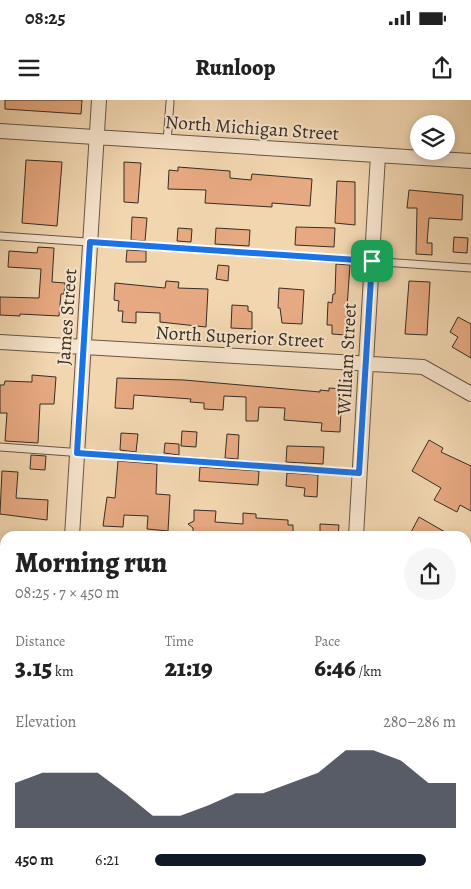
<!DOCTYPE html>
<meta charset="utf-8">
<style>
body{margin:0;font-family:Alegreya,serif;background:#f6f6f6;color:#222;height:100vh;display:flex;flex-direction:column;font-size:19px;white-space:nowrap}
*{box-sizing:border-box;margin:0}
p{font-size:16px;color:#767676}
.icon{flex:none;width:28px;height:28px;fill:none;stroke:currentColor;stroke-width:2;stroke-linecap:round;stroke-linejoin:round}
.map{position:relative;flex:1;overflow:hidden}
.sheet{position:absolute;left:0px;top:431px;width:471px;height:359px;display:flex;flex-direction:column;background:#fff;border-radius:15px 15px 0 0;box-shadow:0 2px 8px #0003}
.sheet>*{flex:none}
.tools{position:absolute;left:410px;top:15px;display:grid;gap:10px}
.tools a{display:grid;place-items:center;width:45px;height:45px;border-radius:50%;background:#fff;box-shadow:0 2px 8px #0003;font-size:25px}
.pin{position:absolute;display:grid;place-items:center;width:42px;height:42px;color:#fff;margin:-21px;border-radius:10px;box-shadow:0 2px 8px #0006}
.round{display:grid;place-items:center;flex:none;width:52px;height:52px;border-radius:26px;background:#f6f6f6}
.headline{display:flex;align-items:center;justify-content:space-between;height:85px;padding:0 15px}
h1{font-size:28px;font-weight:800;line-height:38px}
.stats{display:grid;grid-template-columns:repeat(3,1fr);gap:8px;height:85px;padding:5px 15px}
.stats div{display:grid;align-content:center}
.stats b{font-size:25px;font-weight:800}
.stats small{font-size:14px;font-weight:400}
.stats p{font-size:14px}
.chart{height:140px;padding:10px 15px}
.chart p{display:flex;justify-content:space-between}
.chart svg{width:100%;height:90px;margin-top:5px;fill:#111827;opacity:.7}
ul{padding:0 15px;list-style:none;font-size:16px}
li{display:grid;grid-template-columns:80px 60px 1fr;align-items:center;height:38px}
li i{height:12px;border-radius:6px;background:#111827}
.status{display:flex;justify-content:space-between;align-items:center;height:35px;padding:0 25px;background:#fff;direction:ltr}
.status svg{height:14px;fill:currentColor}
header{display:flex;justify-content:space-between;align-items:center;height:65px;padding:0 15px;background:#fff;font-size:22px;font-weight:800}
.map>svg:first-child{display:block}
.building{fill:#e7a981;stroke:#372c24}
.lines{fill:none;stroke-linecap:round;stroke-linejoin:round}
.lane-casing{stroke:#665647;stroke-width:9}
.street-casing{stroke:#665647;stroke-width:16}
.lane{stroke:#f6e4cc;stroke-width:7}
.street{stroke:#f6e4cc;stroke-width:14}
.route-casing{stroke:#fff;stroke-width:10}
.route{stroke:#1a73e8;stroke-width:6}
.labels{text-anchor:middle;dominant-baseline:central;stroke-width:4;stroke-linejoin:round;paint-order:stroke}
.street-label{font-size:19px;fill:#372c24;stroke:#f6e4cc}
</style>
<div class="status"><b>08:25</b><svg viewBox="0 0 49 12"><path d="M0 12V9h3v3zM5 12V6h3v6zM10 12V3h3v9zM15 12V0h3v12zM26 1h20v11H26zM47 4h2v5h-2z"/></svg></div>
<header><svg class="icon" aria-label="menu" viewBox="0 0 24 24"><path d="M4 6h16M4 12h16M4 18h16"/></svg>Runloop<svg class="icon" aria-label="share" viewBox="0 0 24 24"><path d="M12 15V3M7 8l5-5 5 5M5 13v7h14v-7"/></svg></header>
<div class="map">
<svg width="471" height="789" viewBox="0 0 471 789">
<rect width="100%" height="100%" fill="#f1d6b0"/>
<filter id="stains"><feTurbulence type="fractalNoise" baseFrequency=".004" numOctaves="4"/><feColorMatrix values="0 0 0 0 .2 0 0 0 0 .09 0 0 0 0 .02 0 0 0 .5 -.17"/></filter>
<radialGradient id="worn" r=".72"><stop offset=".6" stop-color="#630" stop-opacity="0"/><stop offset="1" stop-color="#630" stop-opacity=".3"/></radialGradient>
<path class="building" d="M5 0H82L81 14 5 9Z
M26 60 62 62 57 126 22 123Z
M124 62 141 63 138 103 124 102Z
M178 67 230 71V78L251 80 252 74 312 79 310 106 272 103V107L205 103 206 90 168 89 169 70 178 71Z
M337 81 355 82V125L335 123Z
M409 90 463 95 462 120 429 118 427 143H432V155L416 154 417 108H407Z
M132 117 147 118 145 141 131 140Z
M296 127 335 128 334 147 295 145Z
M178 128 192 129 191 142 177 141Z
M216 128 250 130 249 146 215 144Z
M454 137 468 138 467 153 453 152Z
M38 147 54 148 52 182 65 183 64 194H61L59 216 20 214V216L0 215V197L39 198 41 169 8 167 9 151 37 153Z
M127 150 146 151V162H126Z
M336 164 350 165 345 235 332 234V225H327L328 202 332 203 333 194H335Z
M218 165 229 166 228 181 216 179Z
M166 181 179 182 178 188 208 189 206 227 160 222V213L136 212V223L122 222 123 211H118L119 201 114 200 115 183 165 188Z
M409 181 430 182 427 235 405 234Z
M279 188 304 190 302 224 282 223 280 208H278Z
M232 205 248 206V211L252 212V229L231 228Z
M458 217 471 224V258L452 247 458 237 450 232Z
M32 275 56 277 54 304H40L38 343 5 341 7 313H0V285H4L5 281 32 282Z
M117 278 184 280 320 292V290L329 291V288L342 289 340 332 321 331 322 323 284 320 285 308 259 307 258 321H246V297L224 296 223 310 204 309V303L190 302 191 299 134 295 133 309 115 308Z
M182 331 197 332 196 347 181 346Z
M121 333 138 334 136 352 120 350Z
M227 334 239 335 238 359 225 358Z
M429 340 443 348 441 352 471 366V411L460 405 457 412 434 400 441 388 412 371Z
M165 343 179 344V355L164 353Z
M287 346 324 347 323 364 286 362Z
M31 355 46 356 45 370 30 369Z
M118 361 157 364 156 394 170 395 168 431 147 429 148 416 124 415 123 427 103 426 107 397 115 398Z
M200 367 259 371 258 385 199 381Z
M2 371 18 372 16 398 48 400 47 420 0 414Z
M287 373 318 375 317 397 304 396 305 388 286 386Z
M194 410 216 411 215 422 243 424V413L256 414V418L288 420V425H293V436H193V428L188 424 194 421Z
M419 417 452 436H409Z
M320 424 339 425 338 436H320Z"/>
<g class="lines">
<g class="lane-casing">
<path id="lane" d="M167 42 170 2
M0 136 471 168
M0 347 359 373
M0 557H5
M0 766 5 767
M156 785 163 789"/>
</g>
<g class="street-casing">
<path id="street" d="M0 31 471 61
M0 242 423 267 471 294
M72 436 99 0
M356 436 378 55
M0 452H5
M466 558 471 550
M0 662H5
M386 785 393 789
M50 789V785
M336 789 339 785"/>
</g>
<use href="#lane" class="lane"/>
<use href="#street" class="street"/>
</g>
<g class="lines">
<g class="route-casing">
<path id="route" d="M90 142 372 161 359 373 77 353Z"/>
</g>
<use href="#route" class="route"/>
</g>
<g class="labels">
<g class="street-label">
<text transform="translate(252 28) rotate(4)">North Michigan Street</text>
<text transform="translate(67 217) rotate(-86)">James Street</text>
<text transform="translate(240 237) rotate(3)">North Superior Street</text>
<text transform="translate(347 259) rotate(-87)">William Street</text>
</g>
</g>
<rect width="100%" height="100%" filter="url(#stains)"/>
<rect width="100%" height="100%" fill="url(#worn)"/>
</svg>
<div class="tools">
<a><svg class="icon" aria-label="layers" viewBox="0 0 24 24"><path d="M12 4l9 5-9 5-9-5zM3 14l9 5 9-5"/></svg></a>
</div>
<div class="pin" style="left:372px;top:161px;background:#1e9e55"><svg class="icon" aria-label="arrive" viewBox="0 0 24 24"><path d="M6 21V4h12l-3 4 3 4H6"/></svg></div>
<section class="sheet">
<div class="headline"><div><h1>Morning run</h1><p>08:25 · 7 × 450 m</p></div><a class="round"><svg class="icon" aria-label="share" viewBox="0 0 24 24"><path d="M12 15V3M7 8l5-5 5 5M5 13v7h14v-7"/></svg></a></div>
<div class="stats">
<div><p>Distance</p><b>3.15<small> km</small></b></div>
<div><p>Time</p><b>21:19</b></div>
<div><p>Pace</p><b>6:46<small> /km</small></b></div>
</div>
<div class="chart"><p><span>Elevation</span>280–286 m</p>
<svg viewBox="0 0 160 44" preserveAspectRatio="none"><path d="M0 44V22L10 17L20 17L30 17L40 27L50 38L60 38L70 33L80 27L90 27L100 22L110 17L120 6L130 6L140 11L150 22L160 22V44z"/></svg>
</div>
<ul>
<li><b>450 m</b>6:21<i style="width:90%"></i></li>
</ul>
</section>
</div>
